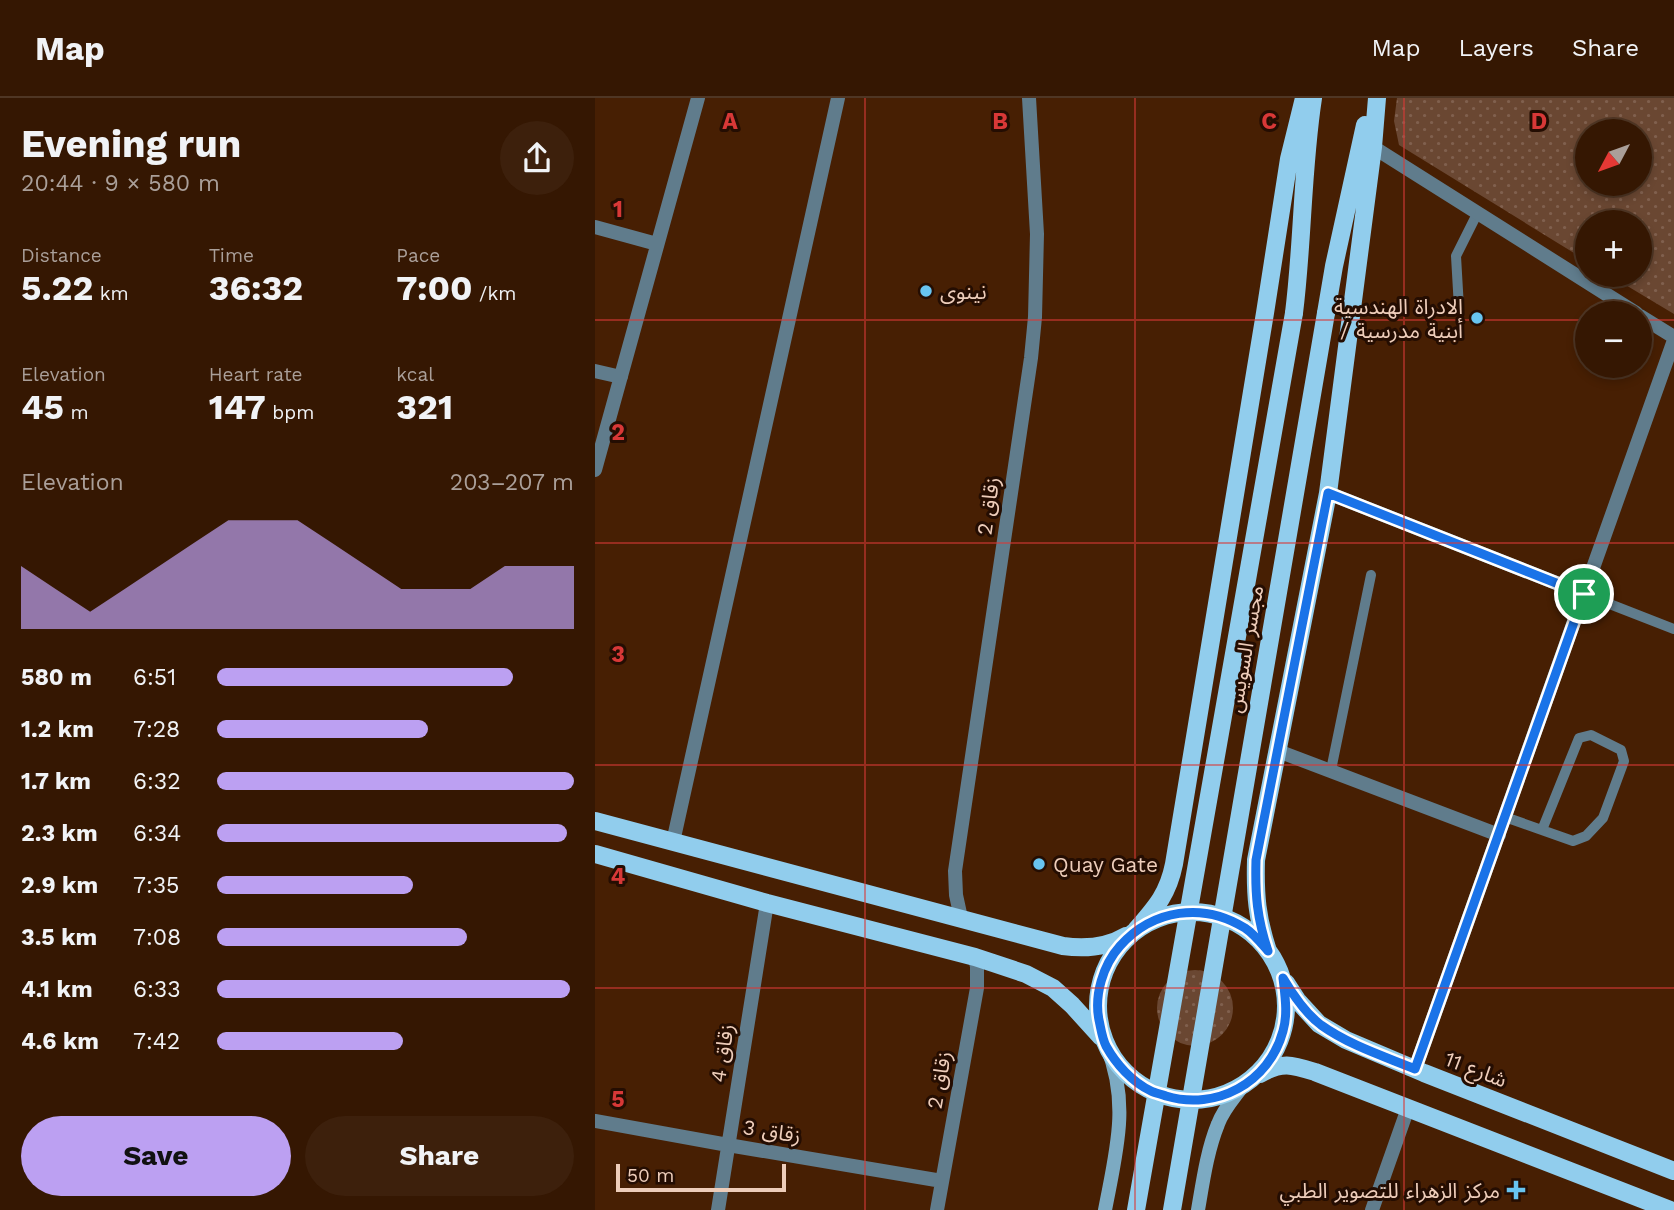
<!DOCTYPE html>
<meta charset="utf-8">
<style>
body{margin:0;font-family:"Work Sans","Noto Sans Arabic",sans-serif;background:#3d200c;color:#f1f3f6;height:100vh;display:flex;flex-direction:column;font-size:26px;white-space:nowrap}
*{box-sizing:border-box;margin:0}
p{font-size:23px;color:#aa9f99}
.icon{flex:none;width:38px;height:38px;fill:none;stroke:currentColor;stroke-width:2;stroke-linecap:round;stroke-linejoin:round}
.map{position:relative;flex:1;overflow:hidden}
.sheet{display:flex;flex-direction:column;background:#351702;width:595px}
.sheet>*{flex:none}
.needle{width:46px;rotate:229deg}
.controls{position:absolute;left:980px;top:21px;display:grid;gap:14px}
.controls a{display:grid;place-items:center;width:77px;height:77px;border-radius:50%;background:#351702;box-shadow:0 4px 10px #0003,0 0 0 2px #4f3624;font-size:35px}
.scale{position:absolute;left:21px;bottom:18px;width:170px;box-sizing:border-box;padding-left:7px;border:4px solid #eecdba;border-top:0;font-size:19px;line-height:24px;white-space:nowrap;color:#eecdba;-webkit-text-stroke:5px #240d02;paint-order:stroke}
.pin{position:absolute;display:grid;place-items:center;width:60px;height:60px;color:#fff;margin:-30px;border:4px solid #fff;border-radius:50%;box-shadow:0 2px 7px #0007}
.round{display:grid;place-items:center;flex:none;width:74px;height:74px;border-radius:37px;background:#3d200c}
.head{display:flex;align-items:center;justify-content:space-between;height:119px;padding:0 21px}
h1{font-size:38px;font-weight:700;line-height:52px}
.metrics{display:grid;grid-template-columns:repeat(3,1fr);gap:10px;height:119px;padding:7px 21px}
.metrics div{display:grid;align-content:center}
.metrics b{font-size:35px;font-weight:700}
.metrics small{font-size:19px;font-weight:400}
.metrics p{font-size:19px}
.chart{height:196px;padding:14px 21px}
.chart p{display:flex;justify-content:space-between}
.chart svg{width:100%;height:126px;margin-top:7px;fill:#bca0f2;opacity:.7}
.cta{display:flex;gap:14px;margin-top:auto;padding:14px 21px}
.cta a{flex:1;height:80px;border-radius:42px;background:#bca0f2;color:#111;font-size:28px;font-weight:700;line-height:80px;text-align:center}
.cta a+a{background:#3d200c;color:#f1f3f6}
ul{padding:0 21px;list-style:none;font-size:23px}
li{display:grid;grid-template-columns:112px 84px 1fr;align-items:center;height:52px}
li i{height:18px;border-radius:9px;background:#bca0f2}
header{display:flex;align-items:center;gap:42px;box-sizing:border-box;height:98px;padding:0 35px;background:#351702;border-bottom:2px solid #4f3624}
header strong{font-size:33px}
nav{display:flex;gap:38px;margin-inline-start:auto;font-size:24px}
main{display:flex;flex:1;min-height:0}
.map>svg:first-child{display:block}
.grass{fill:url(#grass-dots);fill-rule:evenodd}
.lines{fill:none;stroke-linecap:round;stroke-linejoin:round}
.lane{stroke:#607c8c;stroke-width:10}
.street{stroke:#607c8c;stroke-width:14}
.secondary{stroke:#7caac2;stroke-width:14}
.primary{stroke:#91cded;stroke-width:18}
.primary-bridge{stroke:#91cded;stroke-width:18}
.route-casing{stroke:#fff;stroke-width:14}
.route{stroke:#1a73e8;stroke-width:9}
.grid{fill:none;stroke:#d83837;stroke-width:2;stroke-opacity:0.55}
.poi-dot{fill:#68c4f0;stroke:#240d02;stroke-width:2.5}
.labels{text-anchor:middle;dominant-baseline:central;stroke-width:6;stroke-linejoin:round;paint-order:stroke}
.poi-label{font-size:21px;fill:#eecdba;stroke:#240d02;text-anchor:start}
.street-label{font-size:21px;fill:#eecdba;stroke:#240d02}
.grid-label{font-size:23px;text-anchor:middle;font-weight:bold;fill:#d83837;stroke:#240d02;stroke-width:6;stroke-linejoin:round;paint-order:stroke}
</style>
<header>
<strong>Map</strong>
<nav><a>Map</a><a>Layers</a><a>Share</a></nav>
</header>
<main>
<section class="sheet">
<div class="head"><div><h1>Evening run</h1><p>20:44 · 9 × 580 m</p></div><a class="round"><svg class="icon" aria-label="share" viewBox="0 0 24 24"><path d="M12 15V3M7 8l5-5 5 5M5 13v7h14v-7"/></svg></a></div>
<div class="metrics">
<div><p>Distance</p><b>5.22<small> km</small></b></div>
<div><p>Time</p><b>36:32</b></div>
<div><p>Pace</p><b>7:00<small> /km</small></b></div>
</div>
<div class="metrics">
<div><p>Elevation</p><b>45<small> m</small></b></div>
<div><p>Heart rate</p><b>147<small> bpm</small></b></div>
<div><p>kcal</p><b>321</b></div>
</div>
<div class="chart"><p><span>Elevation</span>203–207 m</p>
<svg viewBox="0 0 160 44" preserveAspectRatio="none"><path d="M0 44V22L10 30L20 38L30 30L40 22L50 14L60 6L70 6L80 6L90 14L100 22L110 30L120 30L130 30L140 22L150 22L160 22V44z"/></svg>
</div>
<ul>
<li><b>580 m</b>6:51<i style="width:83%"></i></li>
<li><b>1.2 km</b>7:28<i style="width:59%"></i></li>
<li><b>1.7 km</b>6:32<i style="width:100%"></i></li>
<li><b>2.3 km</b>6:34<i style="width:98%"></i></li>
<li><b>2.9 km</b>7:35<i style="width:55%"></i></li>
<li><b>3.5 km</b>7:08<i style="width:70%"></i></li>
<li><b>4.1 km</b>6:33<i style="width:99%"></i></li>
<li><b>4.6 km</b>7:42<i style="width:52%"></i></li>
</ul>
<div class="cta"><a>Save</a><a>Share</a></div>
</section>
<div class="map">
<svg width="1079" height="1112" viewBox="0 0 1079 1112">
<defs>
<pattern id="grass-dots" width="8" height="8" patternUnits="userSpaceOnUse" patternTransform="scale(1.75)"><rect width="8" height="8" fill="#6a4732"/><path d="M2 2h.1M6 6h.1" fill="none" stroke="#80604e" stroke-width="1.8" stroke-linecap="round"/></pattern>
</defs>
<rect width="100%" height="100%" fill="#471f03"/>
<path class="grass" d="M802 0H1079V216L1014 177H1045V124H992V163L804 47 799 23ZM992 33H1045V86H992Z
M562 910a38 38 0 1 1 76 0a38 38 0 1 1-76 0Z"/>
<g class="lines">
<path class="lane" d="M864 210 861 158 882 116
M989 496 1079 531
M736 672 776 477
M910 719 978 743 991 738 1008 720 1029 663 1026 652 996 637 984 640 947 732"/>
<path class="street" d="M778 49 1041 215
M0 129 62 146
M1045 218 1079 239
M0 273 26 279
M0 372 103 0
M733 395 989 496
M683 653 904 737
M78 744 243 0
M366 820 361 797 360 773 436 260 440 219 442 136 434 0
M820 971 1079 242
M0 1023 133 1047 347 1083
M123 1112 172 805
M342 1112 382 890V869L380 859
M777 1112 813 1010"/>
<path class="secondary" d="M510 1112C521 1054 535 1006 512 949
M603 1112C608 1083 612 1053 623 1026 628 1012 638 1001 647 989"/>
<path class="primary" d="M699 215C708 143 707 71 718 0
M731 215 739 168 770 27
M0 723 468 848C490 851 511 850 531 838
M0 756 172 805 380 859 431 876 458 890 477 907 506 939
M503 908a94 94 0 1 1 188 0a94 94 0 1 1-188 0Z
M541 832C561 809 573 796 579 766L670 215 694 61 709 0
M673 853C662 820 660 797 661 762L733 395 778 49 782 0
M691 885 702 902 724 926 751 942 829 975 1079 1073
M665 976C687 963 698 967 720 974L1075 1112"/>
<path class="primary-bridge" d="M541 1112 699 215
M577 1112 731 215"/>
</g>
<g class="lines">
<g class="route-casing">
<path id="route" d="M733 395 989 496 820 971C788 958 754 947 726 927 710 915 698 897 688 880 690 898 693 916 688 933 674 985 621 1013 571 998 566 996 560 995 556 993 537 984 521 966 511 948 507 940 506 931 504 922 499 897 508 867 525 848 558 811 608 804 650 830 659 836 666 845 673 853 662 820 660 797 661 762Z"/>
</g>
<use href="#route" class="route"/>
</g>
<path class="grid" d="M270 0V1112M540 0V1112M809 0V1112M0 222H992M1045 222H1079M0 445H1079M0 667H1079M0 890H1079"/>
<g class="poi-dot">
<circle cx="331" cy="193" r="7"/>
<circle cx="882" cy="220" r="7"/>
<circle cx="444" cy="766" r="7"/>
<path d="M917.5 1081.5h7v7h7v7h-7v7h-7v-7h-7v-7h7z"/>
</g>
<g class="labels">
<g class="poi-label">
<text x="345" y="193">نينوى</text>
<text x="868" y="208" text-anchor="end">الادراة الهندسية<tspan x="868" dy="24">/ أبنية مدرسية</tspan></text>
<text x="458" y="766">Quay Gate</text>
<text x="905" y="1092" text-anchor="end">مركز الزهراء للتصوير الطبي</text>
</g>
<g class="street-label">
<text transform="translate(393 408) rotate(-82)">زقاق 2</text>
<text transform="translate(650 551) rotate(-80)">مجسر السويس</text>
<text transform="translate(127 955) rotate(-81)">زقاق 4</text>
<text transform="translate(881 971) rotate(21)">شارع 11</text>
<text transform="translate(344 982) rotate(-80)">زقاق 2</text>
<text transform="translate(177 1033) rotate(9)">زقاق 3</text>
</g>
</g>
<g class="grid-label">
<text x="135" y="31">A</text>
<text x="405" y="31">B</text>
<text x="674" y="31">C</text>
<text x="944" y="31">D</text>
<text x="23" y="119">1</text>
<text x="23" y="342">2</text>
<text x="23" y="564">3</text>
<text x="23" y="786">4</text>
<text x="23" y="1009">5</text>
</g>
</svg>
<div class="controls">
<a><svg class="needle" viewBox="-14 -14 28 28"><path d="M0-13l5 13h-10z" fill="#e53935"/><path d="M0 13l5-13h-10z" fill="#aa9f99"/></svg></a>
<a>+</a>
<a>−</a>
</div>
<div class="scale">50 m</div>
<div class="pin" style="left:989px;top:496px;background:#1e9e55"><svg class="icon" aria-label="arrive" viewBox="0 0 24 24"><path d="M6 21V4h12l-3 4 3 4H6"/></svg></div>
</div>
</main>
